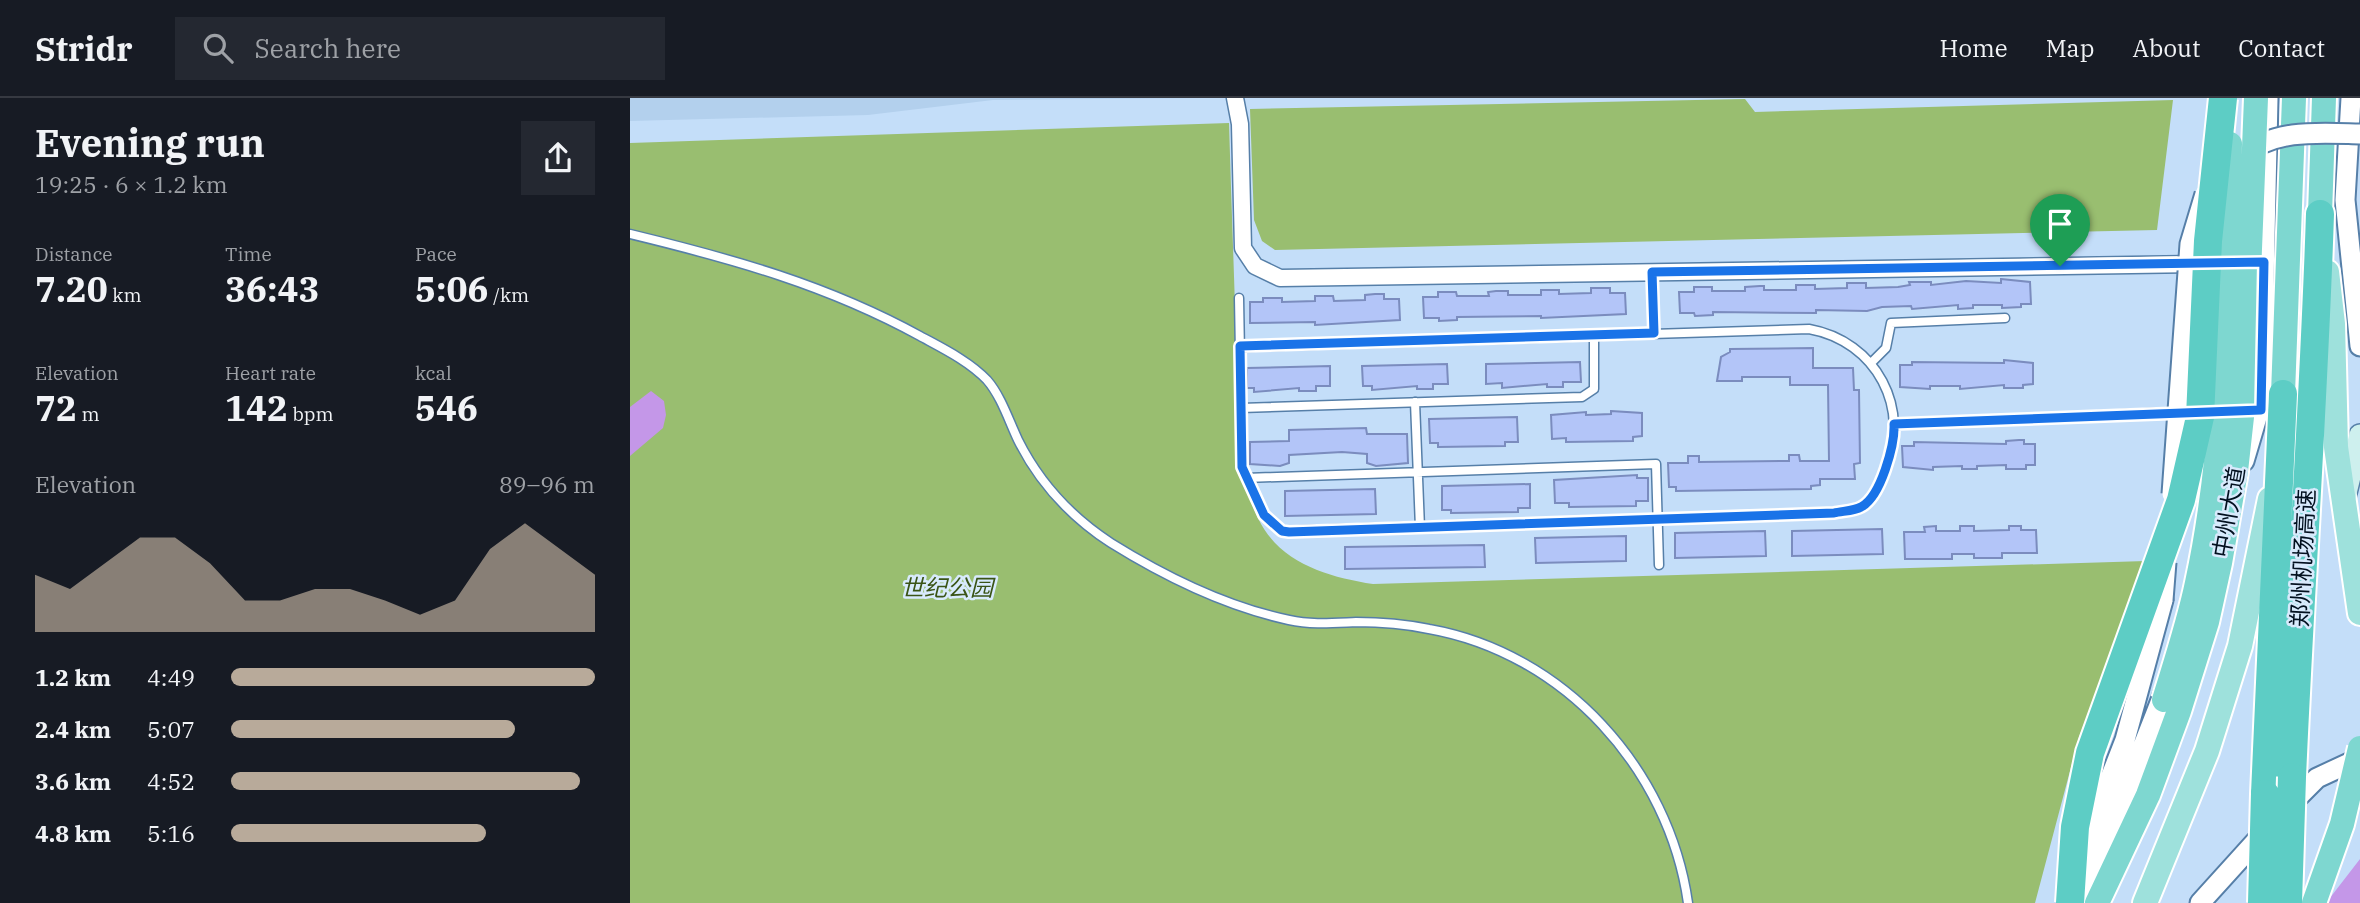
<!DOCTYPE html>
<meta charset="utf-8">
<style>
body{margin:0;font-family:"IBM Plex Serif","Noto Sans SC",serif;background:#242831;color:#f1f3f6;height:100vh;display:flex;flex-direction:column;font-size:26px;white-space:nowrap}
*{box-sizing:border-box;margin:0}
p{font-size:23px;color:#9ea1a6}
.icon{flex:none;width:38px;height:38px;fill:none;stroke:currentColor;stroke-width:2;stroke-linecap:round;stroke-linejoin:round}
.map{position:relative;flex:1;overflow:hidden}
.drawer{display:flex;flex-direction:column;background:#171b24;width:630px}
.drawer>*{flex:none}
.pin{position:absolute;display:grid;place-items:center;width:60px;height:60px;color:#fff;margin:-72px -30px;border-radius:50% 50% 50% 0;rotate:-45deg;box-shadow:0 0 7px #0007}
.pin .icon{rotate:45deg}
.round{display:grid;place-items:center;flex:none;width:74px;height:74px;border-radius:0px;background:#242831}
.head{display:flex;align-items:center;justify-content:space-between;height:119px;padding:0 35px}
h1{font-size:38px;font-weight:700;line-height:52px}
.metrics{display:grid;grid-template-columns:repeat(3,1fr);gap:10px;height:119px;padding:7px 35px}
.metrics div{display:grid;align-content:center}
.metrics b{font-size:35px;font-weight:700}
.metrics small{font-size:19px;font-weight:400}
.metrics p{font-size:19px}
.chart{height:196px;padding:14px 35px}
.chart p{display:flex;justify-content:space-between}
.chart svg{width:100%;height:126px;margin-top:7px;fill:#b8aa9a;opacity:.7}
ul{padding:0 35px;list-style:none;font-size:23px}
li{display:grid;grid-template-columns:112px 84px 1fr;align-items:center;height:52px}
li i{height:18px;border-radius:9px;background:#b8aa9a}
header{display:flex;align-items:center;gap:42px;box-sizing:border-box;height:98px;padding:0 35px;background:#171b24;border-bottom:2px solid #363941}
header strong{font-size:33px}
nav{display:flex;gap:38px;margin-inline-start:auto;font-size:24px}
.search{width:490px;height:63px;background:#242831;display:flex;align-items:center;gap:18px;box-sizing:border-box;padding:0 24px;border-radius:0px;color:#9ea1a6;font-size:26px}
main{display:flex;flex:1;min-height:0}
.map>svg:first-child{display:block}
.built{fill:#b3d0ed}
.green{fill:#99be70}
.water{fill:#c497e8}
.building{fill:#b3c5f8;stroke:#7b8cbe;stroke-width:2}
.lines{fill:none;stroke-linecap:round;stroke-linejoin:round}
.service-casing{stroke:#567fa8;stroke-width:11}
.minor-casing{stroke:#567fa8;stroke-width:19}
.tertiary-casing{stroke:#567fa8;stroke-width:23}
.secondary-casing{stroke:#567fa8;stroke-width:24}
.primary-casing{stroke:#fff;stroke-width:28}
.trunk-casing{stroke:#fff;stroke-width:28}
.motorway-casing{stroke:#fff;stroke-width:32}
.service{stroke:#fff;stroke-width:8}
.minor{stroke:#fff;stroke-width:16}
.tertiary{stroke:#fff;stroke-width:19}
.secondary{stroke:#cef0ee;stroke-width:21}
.primary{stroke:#9ee1dc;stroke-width:24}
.trunk{stroke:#7ed7d0;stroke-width:24}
.motorway{stroke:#5dcdc5;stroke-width:28}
.tertiary-bridge-casing{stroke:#567fa8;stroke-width:23;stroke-linecap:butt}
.trunk-bridge-casing{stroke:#fff;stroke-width:28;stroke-linecap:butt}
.motorway-bridge-casing{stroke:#fff;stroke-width:32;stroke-linecap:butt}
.tertiary-bridge{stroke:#fff;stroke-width:19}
.trunk-bridge{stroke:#7ed7d0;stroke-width:24}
.motorway-bridge{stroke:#5dcdc5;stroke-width:28}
.route-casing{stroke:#fff;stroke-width:14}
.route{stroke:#1a73e8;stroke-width:9}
.labels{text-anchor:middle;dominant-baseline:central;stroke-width:5;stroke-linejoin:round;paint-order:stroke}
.street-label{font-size:23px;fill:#02101f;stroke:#d8eafc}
.park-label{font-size:23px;font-style:italic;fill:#3a5416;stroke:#d8eafc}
</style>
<header>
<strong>Stridr</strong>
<div class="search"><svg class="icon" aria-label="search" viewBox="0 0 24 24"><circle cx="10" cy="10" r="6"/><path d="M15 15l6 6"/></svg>Search here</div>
<nav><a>Home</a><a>Map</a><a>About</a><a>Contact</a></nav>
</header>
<main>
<section class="drawer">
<div class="head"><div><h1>Evening run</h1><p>19:25 · 6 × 1.2 km</p></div><a class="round"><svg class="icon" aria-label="share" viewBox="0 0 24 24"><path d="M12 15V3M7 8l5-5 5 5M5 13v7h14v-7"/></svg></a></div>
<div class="metrics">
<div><p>Distance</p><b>7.20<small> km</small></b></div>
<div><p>Time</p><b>36:43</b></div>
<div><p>Pace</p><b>5:06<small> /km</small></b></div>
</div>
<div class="metrics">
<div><p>Elevation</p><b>72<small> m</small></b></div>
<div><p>Heart rate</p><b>142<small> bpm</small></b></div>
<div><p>kcal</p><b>546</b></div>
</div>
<div class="chart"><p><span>Elevation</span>89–96 m</p>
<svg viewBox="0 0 160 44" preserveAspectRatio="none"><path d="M0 44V24L10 29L20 20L30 11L40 11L50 20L60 33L70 33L80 29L90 29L100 33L110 38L120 33L130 15L140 6L150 15L160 24V44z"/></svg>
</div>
<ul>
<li><b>1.2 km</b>4:49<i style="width:100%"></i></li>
<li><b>2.4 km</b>5:07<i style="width:78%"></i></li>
<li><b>3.6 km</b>4:52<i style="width:96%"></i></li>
<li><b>4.8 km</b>5:16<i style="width:70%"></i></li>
</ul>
</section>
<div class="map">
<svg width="1730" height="805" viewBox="0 0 1730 805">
<rect width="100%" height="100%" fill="#c4def9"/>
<path class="built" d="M0 0H573L363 2 238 17 0 23Z"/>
<path class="green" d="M1115 1 1125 14 1543 2 1527 132 645 152 632 143 624 122 620 11Z
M599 25C601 97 604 170 606 243 608 302 602 365 628 420 649 465 698 479 743 486L1516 463 1449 639 1405 805H0V45Z"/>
<path class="water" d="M21 293 34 303 36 317 33 330 0 358V309Z
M1730 761V805H1696Z"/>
<path class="building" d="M1371 181 1400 184 1401 206H1391V209L1372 210V207H1343V210L1328 211V207L1282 211 1281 208 1252 209 1237 213 1186 212V215L1083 214V217L1065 218 1064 215H1050L1049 194H1064V189H1082V193H1115V189L1130 188H1134V192H1166V187H1185V191L1217 190V185H1236V190L1268 189 1280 187 1279 184H1301V187L1336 183 1371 185Z
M961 190H980V195H995L996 216 911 220V218L827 219V222L809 223V220H794L793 199H808V194H826L827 198H859L858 194 866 193H878V197H911V192H929V196L961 195Z
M745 196H754V201H769L770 222 685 227V224L620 225V204H633V200H652V204L685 203V198H703L704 203 735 202V197Z
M1183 250V270H1223L1224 292H1229L1230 365 1224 366 1225 381H1190V387L1181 388V391L1046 393V389H1039L1038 365H1058V358H1069V364L1159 363V357H1169L1170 363H1199L1198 287H1160V279H1112V283H1087L1091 259 1100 254V251Z
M1374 262 1403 265V286L1393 287V290H1374V287L1330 291V288H1300V291L1270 289V267H1282V264L1374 265Z
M950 264 951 284H933V289H917V286L872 290V285L856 286V266Z
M817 266 818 286H803V291H787V288L742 292V288H733L732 268Z
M700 268V288H686V293H669V290L624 294V290H617V270Z
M981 313 1012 315V338L1003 339V343L936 344V340L922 341 921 317 956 314V317L981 316Z
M887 319 888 344H875V348L808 349V345H800L799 321Z
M736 330 737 336H777L778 365 746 368 737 365V356L712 354 659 357V365L650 368 620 366V344L659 343V332Z
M1389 342H1394V346H1405V367H1396V371H1376V367L1347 368V371H1332V368L1303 369V372L1273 369 1272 348H1284V344L1376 346V343Z
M1007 377V380H1018V403H1006V408L939 409V405H925L924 382Z
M900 386V410H888V414L821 415V412H812V388Z
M745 391 746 416 655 418V393Z
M1306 428V433H1330V428H1344V433L1379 432V428H1391V432H1406L1407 455H1372V460H1344V456H1322V461H1275L1274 434H1295L1294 429Z
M1252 431 1253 456 1162 458V433Z
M1135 433 1136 458 1045 460V435Z
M996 438V463L906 465 905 440Z
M854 447 855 469 715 471V449Z"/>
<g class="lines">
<g class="service-casing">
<path id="service" d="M0 136C103 161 197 187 290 238 312 250 339 263 357 282 371 298 379 323 388 342 409 384 441 419 481 445 534 478 598 509 659 522 681 527 703 525 726 524 750 524 775 526 799 531 934 555 1039 671 1058 805
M1022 174 1024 235
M609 200 612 369 634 417 652 433 1204 415C1213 413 1227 412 1234 407 1244 399 1249 385 1254 374 1283 311 1246 243 1179 231L610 249
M1241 265 1256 250 1261 225 1375 220
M785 304 790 430
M611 310 952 299 964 291V237
M1264 326 1548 314
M616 380 1026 366 1029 467"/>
</g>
<g class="minor-casing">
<path id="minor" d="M605 0 610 26 613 150 625 168 650 180 1568 166"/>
</g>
<g class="tertiary-casing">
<path id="tertiary" d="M1721 0 1715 102 1730 248
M1632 279 1638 0
M1614 363 1648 248
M1658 709 1687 680 1730 660
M1450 757 1495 642 1533 502
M1451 805 1537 587
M1570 805 1637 731"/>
</g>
<g class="secondary-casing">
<path id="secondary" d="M1715 399 1730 337"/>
</g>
<g class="primary-casing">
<path id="primary" d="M1697 174 1703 226 1706 349 1730 515
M1515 805 1577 653 1610 548 1640 401"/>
</g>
<g class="trunk-casing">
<path id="trunk" d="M1690 116 1694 0
M1653 296 1664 0"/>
</g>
<g class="motorway-casing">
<path id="motorway" d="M1662 679C1670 492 1684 304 1690 116
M1635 696 1653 296"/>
</g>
<use href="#service" class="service"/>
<use href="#minor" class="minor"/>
<use href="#tertiary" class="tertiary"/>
<use href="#secondary" class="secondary"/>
<use href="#primary" class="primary"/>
<use href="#trunk" class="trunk"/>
<use href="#motorway" class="motorway"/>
<g class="tertiary-bridge-casing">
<path id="tertiary-bridge" d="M1613 58C1643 30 1693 35 1730 36
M1542 396 1560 146 1575 96
M1533 502 1536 464"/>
</g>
<g class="trunk-bridge-casing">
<path id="trunk-bridge" d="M1534 602C1546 563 1559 524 1567 485 1598 341 1596 192 1600 46
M1467 805 1518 697 1549 613 1577 524 1590 465 1606 373 1614 301 1626 0
M1684 805 1712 726 1730 650"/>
</g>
<g class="motorway-bridge-casing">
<path id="motorway-bridge" d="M1440 805 1445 729 1460 655 1551 402 1570 319 1578 143 1593 0
M1632 805 1635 696
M1658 805 1662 679"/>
</g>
<use href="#tertiary-bridge" class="tertiary-bridge"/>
<use href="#trunk-bridge" class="trunk-bridge"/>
<use href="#motorway-bridge" class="motorway-bridge"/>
</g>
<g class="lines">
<g class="route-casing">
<path id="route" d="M1634 164 1631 312 1264 326C1265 346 1251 399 1231 409 1224 413 1212 413 1204 415L659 434 652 433 634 417 612 369 610 248 1024 235 1022 174Z"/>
</g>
<use href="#route" class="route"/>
</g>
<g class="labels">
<g class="street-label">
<text transform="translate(1598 414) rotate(-80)">中州大道</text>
<text transform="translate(1672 460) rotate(-87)">郑州机场高速</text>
</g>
<g class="park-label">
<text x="317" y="489">世纪公园</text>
</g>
</g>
</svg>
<div class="pin" style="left:1430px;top:168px;background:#1e9e55"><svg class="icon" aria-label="arrive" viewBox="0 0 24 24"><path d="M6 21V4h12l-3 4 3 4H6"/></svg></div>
</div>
</main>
